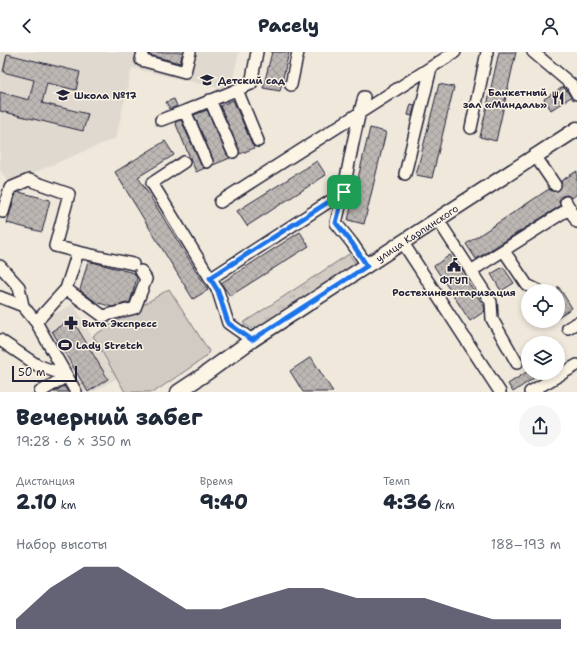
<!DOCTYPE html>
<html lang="ru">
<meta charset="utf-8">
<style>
body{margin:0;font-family:"Shantell Sans",sans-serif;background:#f6f6f7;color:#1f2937;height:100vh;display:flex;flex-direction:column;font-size:15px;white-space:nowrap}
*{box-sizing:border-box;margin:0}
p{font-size:13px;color:#747a83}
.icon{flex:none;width:22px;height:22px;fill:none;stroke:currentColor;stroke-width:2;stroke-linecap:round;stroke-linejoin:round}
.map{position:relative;height:340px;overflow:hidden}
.details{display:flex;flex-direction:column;background:#fff;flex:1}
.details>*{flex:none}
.fabs{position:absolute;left:521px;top:232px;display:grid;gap:8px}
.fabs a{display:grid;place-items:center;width:44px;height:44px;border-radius:50%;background:#fff;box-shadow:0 2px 6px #0003;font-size:20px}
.scale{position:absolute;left:12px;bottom:10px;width:65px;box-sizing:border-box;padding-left:4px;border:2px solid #22223b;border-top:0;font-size:11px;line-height:14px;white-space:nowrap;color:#22223b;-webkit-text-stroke:3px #fcf5e5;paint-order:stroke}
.pin{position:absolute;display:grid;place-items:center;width:34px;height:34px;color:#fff;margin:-17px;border-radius:8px;box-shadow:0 2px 6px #0006}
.round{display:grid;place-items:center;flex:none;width:42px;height:42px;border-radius:21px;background:#f6f6f7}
.head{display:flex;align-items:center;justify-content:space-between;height:68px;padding:0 16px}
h1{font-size:22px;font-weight:800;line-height:30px}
.metrics{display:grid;grid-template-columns:repeat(3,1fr);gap:6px;height:68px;padding:4px 16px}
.metrics div{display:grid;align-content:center}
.metrics b{font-size:20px;font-weight:800}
.metrics small{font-size:11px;font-weight:400}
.metrics p{font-size:11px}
.chart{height:112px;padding:8px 16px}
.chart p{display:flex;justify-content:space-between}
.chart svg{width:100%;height:72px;margin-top:4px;fill:#22223b;opacity:.7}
header{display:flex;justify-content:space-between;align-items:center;height:52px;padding:0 16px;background:#fff;font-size:18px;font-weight:800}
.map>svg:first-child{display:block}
.built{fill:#e0d9cf}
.grass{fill:url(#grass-tufts);stroke:#7a767f}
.green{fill:#d1cbc3;stroke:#7a767f}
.building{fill:url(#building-cross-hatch);stroke:#22223b}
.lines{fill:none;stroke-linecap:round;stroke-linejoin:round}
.minor-tunnel{stroke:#c6c0bb;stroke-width:11;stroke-dasharray:11 5.5;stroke-linecap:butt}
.minor-casing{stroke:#22223b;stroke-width:14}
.major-casing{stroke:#22223b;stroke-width:17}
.minor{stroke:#fcf5e5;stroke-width:11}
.major{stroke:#fcf5e5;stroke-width:14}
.route-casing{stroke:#fff;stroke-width:8}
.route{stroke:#1a73e8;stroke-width:5}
.labels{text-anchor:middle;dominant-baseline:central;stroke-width:3;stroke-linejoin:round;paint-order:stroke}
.poi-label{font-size:10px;font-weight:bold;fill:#22223b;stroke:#fcf5e5;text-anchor:start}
.street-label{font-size:10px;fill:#22223b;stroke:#fcf5e5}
</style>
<header><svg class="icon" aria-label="back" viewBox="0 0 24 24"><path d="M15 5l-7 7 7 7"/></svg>Pacely<svg class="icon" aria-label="person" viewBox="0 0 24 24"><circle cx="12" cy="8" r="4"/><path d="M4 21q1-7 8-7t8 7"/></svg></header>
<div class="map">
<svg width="577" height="340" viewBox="0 0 577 340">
<defs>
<pattern id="grass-tufts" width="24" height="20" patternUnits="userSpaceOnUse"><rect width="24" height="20" fill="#d1cbc3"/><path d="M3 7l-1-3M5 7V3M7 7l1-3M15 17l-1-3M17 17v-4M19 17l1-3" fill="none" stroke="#b3aea8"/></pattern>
<pattern id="building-cross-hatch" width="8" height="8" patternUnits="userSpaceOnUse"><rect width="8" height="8" fill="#bcb7b3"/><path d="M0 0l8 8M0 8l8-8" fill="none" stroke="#a19d9b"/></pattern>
</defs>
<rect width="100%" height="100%" fill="#efe8db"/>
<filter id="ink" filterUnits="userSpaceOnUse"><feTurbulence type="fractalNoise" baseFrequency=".025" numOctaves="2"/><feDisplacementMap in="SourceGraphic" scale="8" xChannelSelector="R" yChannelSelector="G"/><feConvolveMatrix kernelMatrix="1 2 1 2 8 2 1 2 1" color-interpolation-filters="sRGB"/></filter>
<g filter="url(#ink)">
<path class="built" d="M0 0H239L230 39 132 16 116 86 9 131 0 118Z
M73 252 117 326 93 340H71L35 273Z"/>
<path class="grass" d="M349 202 356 212 253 278 243 271Z"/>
<path class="green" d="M169 237 209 299 206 305 154 340H125L93 284Z"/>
<path class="building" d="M150 0H183L180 11 149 3Z
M272 0H289L280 39 263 36Z
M499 0H516L496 89 480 85Z
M7 2 80 20 76 38 47 31 42 51 88 62 83 79 0 59V40L29 48 34 28 3 20Z
M439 32 454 35 432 126 416 123Z
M563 35 566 38 571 45 551 58 544 47Z
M174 47 177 54 170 57 166 50Z
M233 48 254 96 240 102 239 97 220 54Z
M411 52 415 53 412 64 408 63Z
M207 58 227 103 230 106 213 113V107L194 63Z
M181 68 201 113 205 116 196 120 175 70Z
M370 76 386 80 364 172 348 168Z
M165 89 174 103 138 125 208 238 193 247 115 120Z
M317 109 326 123 247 174 237 159Z
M577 119V142L572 146 567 143 562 144 559 149 560 154 476 207 466 192 549 137 552 139H559L561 136V129Z
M19 140 50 148 42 180 7 171 16 141Z
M300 180 309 194 230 244 221 231Z
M450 203 484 254 485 259 470 269 434 214Z
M88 209 134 221 137 226 130 250 112 255 96 250 81 239 80 238Z
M503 215 514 231 501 239 491 222Z
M558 234 572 256 558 265Z
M72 267 108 327 88 340 52 279Z
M311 305 333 340H303L290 319Z
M528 319V321H531L534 326 513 340 508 332Z
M64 334 68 340H54Z"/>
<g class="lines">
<path class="minor-tunnel" d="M555 133 566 150"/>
<g class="minor-casing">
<path id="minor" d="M143 0 141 8 185 20 190 0
M533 0 572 33 577 42
M291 33 298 0
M237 38 258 89
M364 45C352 86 347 129 336 171L352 191 367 213
M210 48 233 100
M161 68 185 59
M471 76 487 0
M536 105 555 133
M184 110 152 131 218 239 228 271 252 288
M207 110 185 59 251 32 257 0
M405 122 431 16
M220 150 455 0
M566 150 577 170
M3 160 10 136 29 128 69 142 55 194 78 200 66 237 36 270
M438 168 491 250 492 267 517 311
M403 191 500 340
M504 199 527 233 539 239
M78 200 133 212
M0 214 19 235 23 254
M471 219 570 156
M210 227 344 140
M66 237 103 264 135 256 146 227 141 219
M0 245 23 254 36 270 76 340
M568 276 577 271
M0 288 37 313 67 324
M40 340 67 324
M530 340 577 313"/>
</g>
<g class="major-casing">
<g id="major">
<path id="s1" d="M178 340 205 322 252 288 577 77"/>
</g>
</g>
<use href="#minor" class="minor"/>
<use href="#major" class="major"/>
</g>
</g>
<g class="lines" filter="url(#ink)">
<g class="route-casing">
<path id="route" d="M344 140 336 171 352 191 367 214 252 288 228 271 218 239 210 226Z"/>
</g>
<use href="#route" class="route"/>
</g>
<defs>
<g id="school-bare" transform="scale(1.08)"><path d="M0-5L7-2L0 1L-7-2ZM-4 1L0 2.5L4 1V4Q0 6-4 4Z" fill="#22223b" stroke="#fcf5e5" stroke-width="2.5" paint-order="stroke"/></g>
<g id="restaurant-bare" transform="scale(1.08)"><path d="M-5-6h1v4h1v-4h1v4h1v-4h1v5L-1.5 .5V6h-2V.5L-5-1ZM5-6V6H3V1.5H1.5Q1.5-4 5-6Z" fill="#22223b" stroke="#fcf5e5" stroke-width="2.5" paint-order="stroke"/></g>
<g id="civic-bare" transform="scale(1.08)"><path d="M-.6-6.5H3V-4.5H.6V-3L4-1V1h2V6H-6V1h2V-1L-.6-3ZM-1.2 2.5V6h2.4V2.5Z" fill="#22223b" stroke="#fcf5e5" stroke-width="2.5" paint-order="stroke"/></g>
<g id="pharmacy-bare" transform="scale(1.08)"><path d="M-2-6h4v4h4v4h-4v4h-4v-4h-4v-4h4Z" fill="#22223b" stroke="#fcf5e5" stroke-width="2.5" paint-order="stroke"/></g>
<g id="stadium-bare" transform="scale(1.08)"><path d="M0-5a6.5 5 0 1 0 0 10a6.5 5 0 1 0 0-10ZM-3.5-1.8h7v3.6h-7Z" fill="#22223b" stroke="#fcf5e5" stroke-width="2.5" paint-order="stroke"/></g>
</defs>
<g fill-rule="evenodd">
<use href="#school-bare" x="207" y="28"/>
<use href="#school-bare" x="63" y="43"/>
<use href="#restaurant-bare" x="558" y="46"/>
<use href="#civic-bare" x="454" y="213"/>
<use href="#pharmacy-bare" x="71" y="271"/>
<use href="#stadium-bare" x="65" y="293"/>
</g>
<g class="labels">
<g class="poi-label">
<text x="218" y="28">Детский сад</text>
<text x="547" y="40" text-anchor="end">Банкетный<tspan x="547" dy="12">зал «Миндаль»</tspan></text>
<text x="74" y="43">Школа №17</text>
<text x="454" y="228" text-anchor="middle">ФГУП<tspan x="454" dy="12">Ростехинвентаризация</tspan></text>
<text x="82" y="271">Вита Экспресс</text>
<text x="76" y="293">Lady Stretch</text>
</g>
<g class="street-label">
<text stroke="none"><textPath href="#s1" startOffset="287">улица Карпинского</textPath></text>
</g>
</g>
</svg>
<div class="fabs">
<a><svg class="icon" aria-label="locate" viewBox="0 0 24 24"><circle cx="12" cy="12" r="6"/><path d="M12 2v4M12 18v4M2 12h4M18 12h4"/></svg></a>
<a><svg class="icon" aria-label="layers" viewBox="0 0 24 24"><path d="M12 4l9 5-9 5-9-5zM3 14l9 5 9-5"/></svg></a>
</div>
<div class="scale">50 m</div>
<div class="pin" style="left:344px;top:140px;background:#1e9e55"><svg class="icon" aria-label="arrive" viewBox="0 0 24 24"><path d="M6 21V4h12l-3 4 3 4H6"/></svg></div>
</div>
<section class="details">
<div class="head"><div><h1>Вечерний забег</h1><p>19:28 · 6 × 350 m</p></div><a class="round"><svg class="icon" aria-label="share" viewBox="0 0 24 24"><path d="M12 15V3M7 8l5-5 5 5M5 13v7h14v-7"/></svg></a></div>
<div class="metrics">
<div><p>Дистанция</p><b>2.10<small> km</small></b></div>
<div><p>Время</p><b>9:40</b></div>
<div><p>Темп</p><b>4:36<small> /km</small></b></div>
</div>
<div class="chart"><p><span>Набор высоты</span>188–193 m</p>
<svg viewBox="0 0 160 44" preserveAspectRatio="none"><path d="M0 44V38L10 19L20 6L30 6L40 19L50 32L60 32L70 25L80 19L90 19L100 25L110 25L120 25L130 32L140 38L150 38L160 38V44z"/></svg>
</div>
</section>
